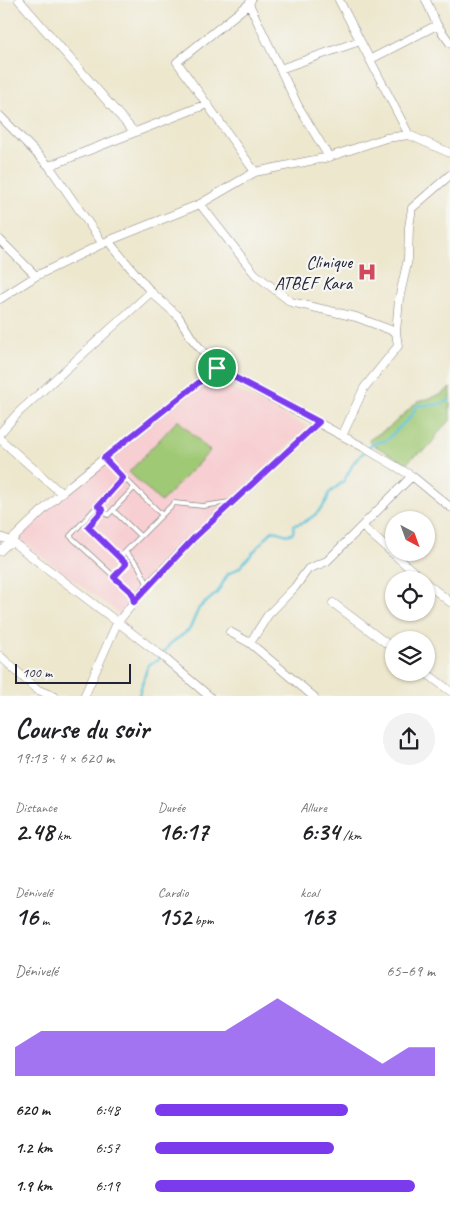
<!DOCTYPE html>
<html lang="fr">
<meta charset="utf-8">
<style>
body{margin:0;font-family:Caveat,sans-serif;background:#f2f2f2;color:#202124;height:100vh;display:flex;flex-direction:column;font-size:19px;white-space:nowrap}
*{box-sizing:border-box;margin:0}
p{font-size:16px;color:#757577}
.icon{flex:none;width:28px;height:28px;fill:none;stroke:currentColor;stroke-width:2;stroke-linecap:round;stroke-linejoin:round}
.map{position:relative;height:696px;overflow:hidden}
.panel{display:flex;flex-direction:column;background:#fff;flex:1}
.panel>*{flex:none}
.needle{width:32px;rotate:139deg}
.tools{position:absolute;left:385px;top:511px;display:grid;gap:10px}
.tools a{display:grid;place-items:center;width:50px;height:50px;border-radius:50%;background:#fff;box-shadow:0 1px 4px #0004;font-size:25px}
.scale{position:absolute;left:15px;bottom:12px;width:116px;box-sizing:border-box;padding-left:5px;border:2px solid #22223b;border-top:0;font-size:14px;line-height:18px;white-space:nowrap;color:#22223b;-webkit-text-stroke:4px #f6f6f2;paint-order:stroke}
.pin{position:absolute;display:grid;place-items:center;width:42px;height:42px;color:#fff;margin:-21px;border:2px solid #fff;border-radius:50%;box-shadow:0 1px 5px #0007}
.round{display:grid;place-items:center;flex:none;width:52px;height:52px;border-radius:26px;background:#f2f2f2}
.summary{display:flex;align-items:center;justify-content:space-between;height:85px;padding:0 15px}
h1{font-size:28px;font-weight:700;line-height:38px}
.metrics{display:grid;grid-template-columns:repeat(3,1fr);gap:8px;height:85px;padding:5px 15px}
.metrics div{display:grid;align-content:center}
.metrics b{font-size:25px;font-weight:700}
.metrics small{font-size:14px;font-weight:400}
.metrics p{font-size:14px}
.chart{height:140px;padding:10px 15px}
.chart p{display:flex;justify-content:space-between}
.chart svg{width:100%;height:90px;margin-top:5px;fill:#7c3aed;opacity:.7}
ul{padding:0 15px;list-style:none;font-size:16px}
li{display:grid;grid-template-columns:80px 60px 1fr;align-items:center;height:38px}
li i{height:12px;border-radius:6px;background:#7c3aed}
.map>svg:first-child{display:block}
.built{fill:#f7cfd2}
.green{fill:#a0c975;stroke:#617658}
.lines{fill:none;stroke-linecap:round;stroke-linejoin:round}
.stream{stroke:#5cc2d9;stroke-width:2.5}
.lane-casing{stroke:#888484;stroke-width:5.5}
.street-casing{stroke:#888484;stroke-width:9}
.lane{stroke:#fff;stroke-width:4}
.street{stroke:#fff;stroke-width:8}
.route-casing{stroke:#fff;stroke-width:10}
.route{stroke:#7c3aed;stroke-width:6}
.labels{text-anchor:middle;dominant-baseline:central;stroke-width:4.5;stroke-linejoin:round;paint-order:stroke}
.poi-label{font-size:18px;fill:#22223b;stroke:#f6f6f2;text-anchor:end}
</style>
<div class="map">
<svg width="450" height="697" viewBox="0 0 450 697">
<rect width="100%" height="100%" fill="#f6f6f2"/>
<filter id="ink" filterUnits="userSpaceOnUse"><feTurbulence type="fractalNoise" baseFrequency=".02" numOctaves="2"/><feDisplacementMap in="SourceGraphic" scale="10" xChannelSelector="R" yChannelSelector="G"/><feConvolveMatrix kernelMatrix="1 2 1 2 8 2 1 2 1" color-interpolation-filters="sRGB"/></filter>
<filter id="wash" filterUnits="userSpaceOnUse"><feTurbulence type="fractalNoise" baseFrequency=".0096" numOctaves="4" result="noise"/><feDisplacementMap in="SourceGraphic" scale="20" xChannelSelector="R" yChannelSelector="G"/><feGaussianBlur stdDeviation="1.12" result="paint"/><feColorMatrix in="noise" values="0 0 0 0 0 0 0 0 0 0 0 0 0 0 0 0 0 1.4 0 .05"/><feComposite in="paint" operator="in"/></filter>
<g filter="url(#wash)">
<rect width="100%" height="100%" fill="#ede7cd"/>
<path class="built" d="M211 377 308 427 173 555 121 615 16 538 61 495Z"/>
<path class="green" d="M450 388V421C436 431 436 440 426 449 419 454 411 456 407 464L370 443 369 440 391 426 417 402 440 395Z
M178 420 210 451 161 502 129 472Z"/>
<g class="lines">
<path class="stream" d="M139 695 148 665 158 660 170 644 189 630 199 608 217 593 228 574 239 568 273 530C281 532 286 537 293 533L294 525C309 523 327 507 329 493L344 481 354 462 372 444 387 440 411 416 417 406C430 403 435 408 450 400"/>
</g>
</g>
<g filter="url(#ink)">
<g class="lines">
<g class="lane-casing">
<path id="lane" d="M104 458 161 514
M123 478 70 536 132 593 134 600
M134 488 108 515 103 511 88 527 120 557 174 503 203 506 230 502
M113 510 140 536
M125 552 138 565 148 585
M114 577 126 563 120 557"/>
</g>
<g class="street-casing">
<path id="street" d="M19 0 134 132
M251 0 249 4 298 106 329 157
M339 0 409 135
M426 0 437 25 450 43
M371 59 437 25
M280 69 360 41
M207 104 177 62 249 4
M0 116 49 166 103 244
M49 166 207 104 255 172
M200 204 255 274 291 302 356 317 396 332 398 346 364 388 343 434
M0 240 36 276
M108 241 151 292 178 316 193 340 217 368
M0 299 36 276 108 241 200 204 255 172 329 157 386 138 409 135 450 153
M396 332 399 299 408 259 409 227 412 208 450 175
M0 433 19 412 151 292
M0 439 61 493
M363 527 423 580
M0 537 11 541 162 656 210 697
M0 551 61 493 217 368 363 447 412 476 450 507
M426 583 450 602
M333 603 394 649
M230 632 250 643 314 697
M250 643 268 615 295 587 308 569 327 561 412 476
M0 656 36 689 55 697
M425 672 450 691
M84 697 117 623 148 585 194 538 319 422"/>
</g>
<use href="#lane" class="lane"/>
<use href="#street" class="street"/>
</g>
</g>
<g class="lines" filter="url(#ink)">
<g class="route-casing">
<path id="route" d="M217 368 319 422 194 538 134 602 132 593 114 577 126 564 88 527 103 510 98 506 123 478 104 458Z"/>
</g>
<use href="#route" class="route"/>
</g>
<defs>
<g id="hospital-bare" transform="scale(1.5)"><path d="M-5-5h3v3.5h4V-5h3V5h-3V1.5h-4V5h-3Z" fill="#d1495b" stroke="#f6f6f2" stroke-width="2.5" paint-order="stroke"/></g>
</defs>
<g fill-rule="evenodd">
<use href="#hospital-bare" x="367" y="272"/>
</g>
<g class="labels">
<g class="poi-label">
<text x="352" y="262">Clinique<tspan x="352" dy="21">ATBEF Kara</tspan></text>
</g>
</g>
</svg>
<div class="tools">
<a><svg class="needle" viewBox="-14 -14 28 28"><path d="M0-13l5 13h-10z" fill="#e53935"/><path d="M0 13l5-13h-10z" fill="#757577"/></svg></a>
<a><svg class="icon" aria-label="locate" viewBox="0 0 24 24"><circle cx="12" cy="12" r="6"/><path d="M12 2v4M12 18v4M2 12h4M18 12h4"/></svg></a>
<a><svg class="icon" aria-label="layers" viewBox="0 0 24 24"><path d="M12 4l9 5-9 5-9-5zM3 14l9 5 9-5"/></svg></a>
</div>
<div class="scale">100 m</div>
<div class="pin" style="left:217px;top:368px;background:#1e9e55"><svg class="icon" aria-label="arrive" viewBox="0 0 24 24"><path d="M6 21V4h12l-3 4 3 4H6"/></svg></div>
</div>
<section class="panel">
<div class="summary"><div><h1>Course du soir</h1><p>19:13 · 4 × 620 m</p></div><a class="round"><svg class="icon" aria-label="share" viewBox="0 0 24 24"><path d="M12 15V3M7 8l5-5 5 5M5 13v7h14v-7"/></svg></a></div>
<div class="metrics">
<div><p>Distance</p><b>2.48<small> km</small></b></div>
<div><p>Durée</p><b>16:17</b></div>
<div><p>Allure</p><b>6:34<small> /km</small></b></div>
</div>
<div class="metrics">
<div><p>Dénivelé</p><b>16<small> m</small></b></div>
<div><p>Cardio</p><b>152<small> bpm</small></b></div>
<div><p>kcal</p><b>163</b></div>
</div>
<div class="chart"><p><span>Dénivelé</span>65–69 m</p>
<svg viewBox="0 0 160 44" preserveAspectRatio="none"><path d="M0 44V30L10 22L20 22L30 22L40 22L50 22L60 22L70 22L80 22L90 14L100 6L110 14L120 22L130 30L140 38L150 30L160 30V44z"/></svg>
</div>
<ul>
<li><b>620 m</b>6:48<i style="width:69%"></i></li>
<li><b>1.2 km</b>6:57<i style="width:64%"></i></li>
<li><b>1.9 km</b>6:19<i style="width:93%"></i></li>
</ul>
</section>
